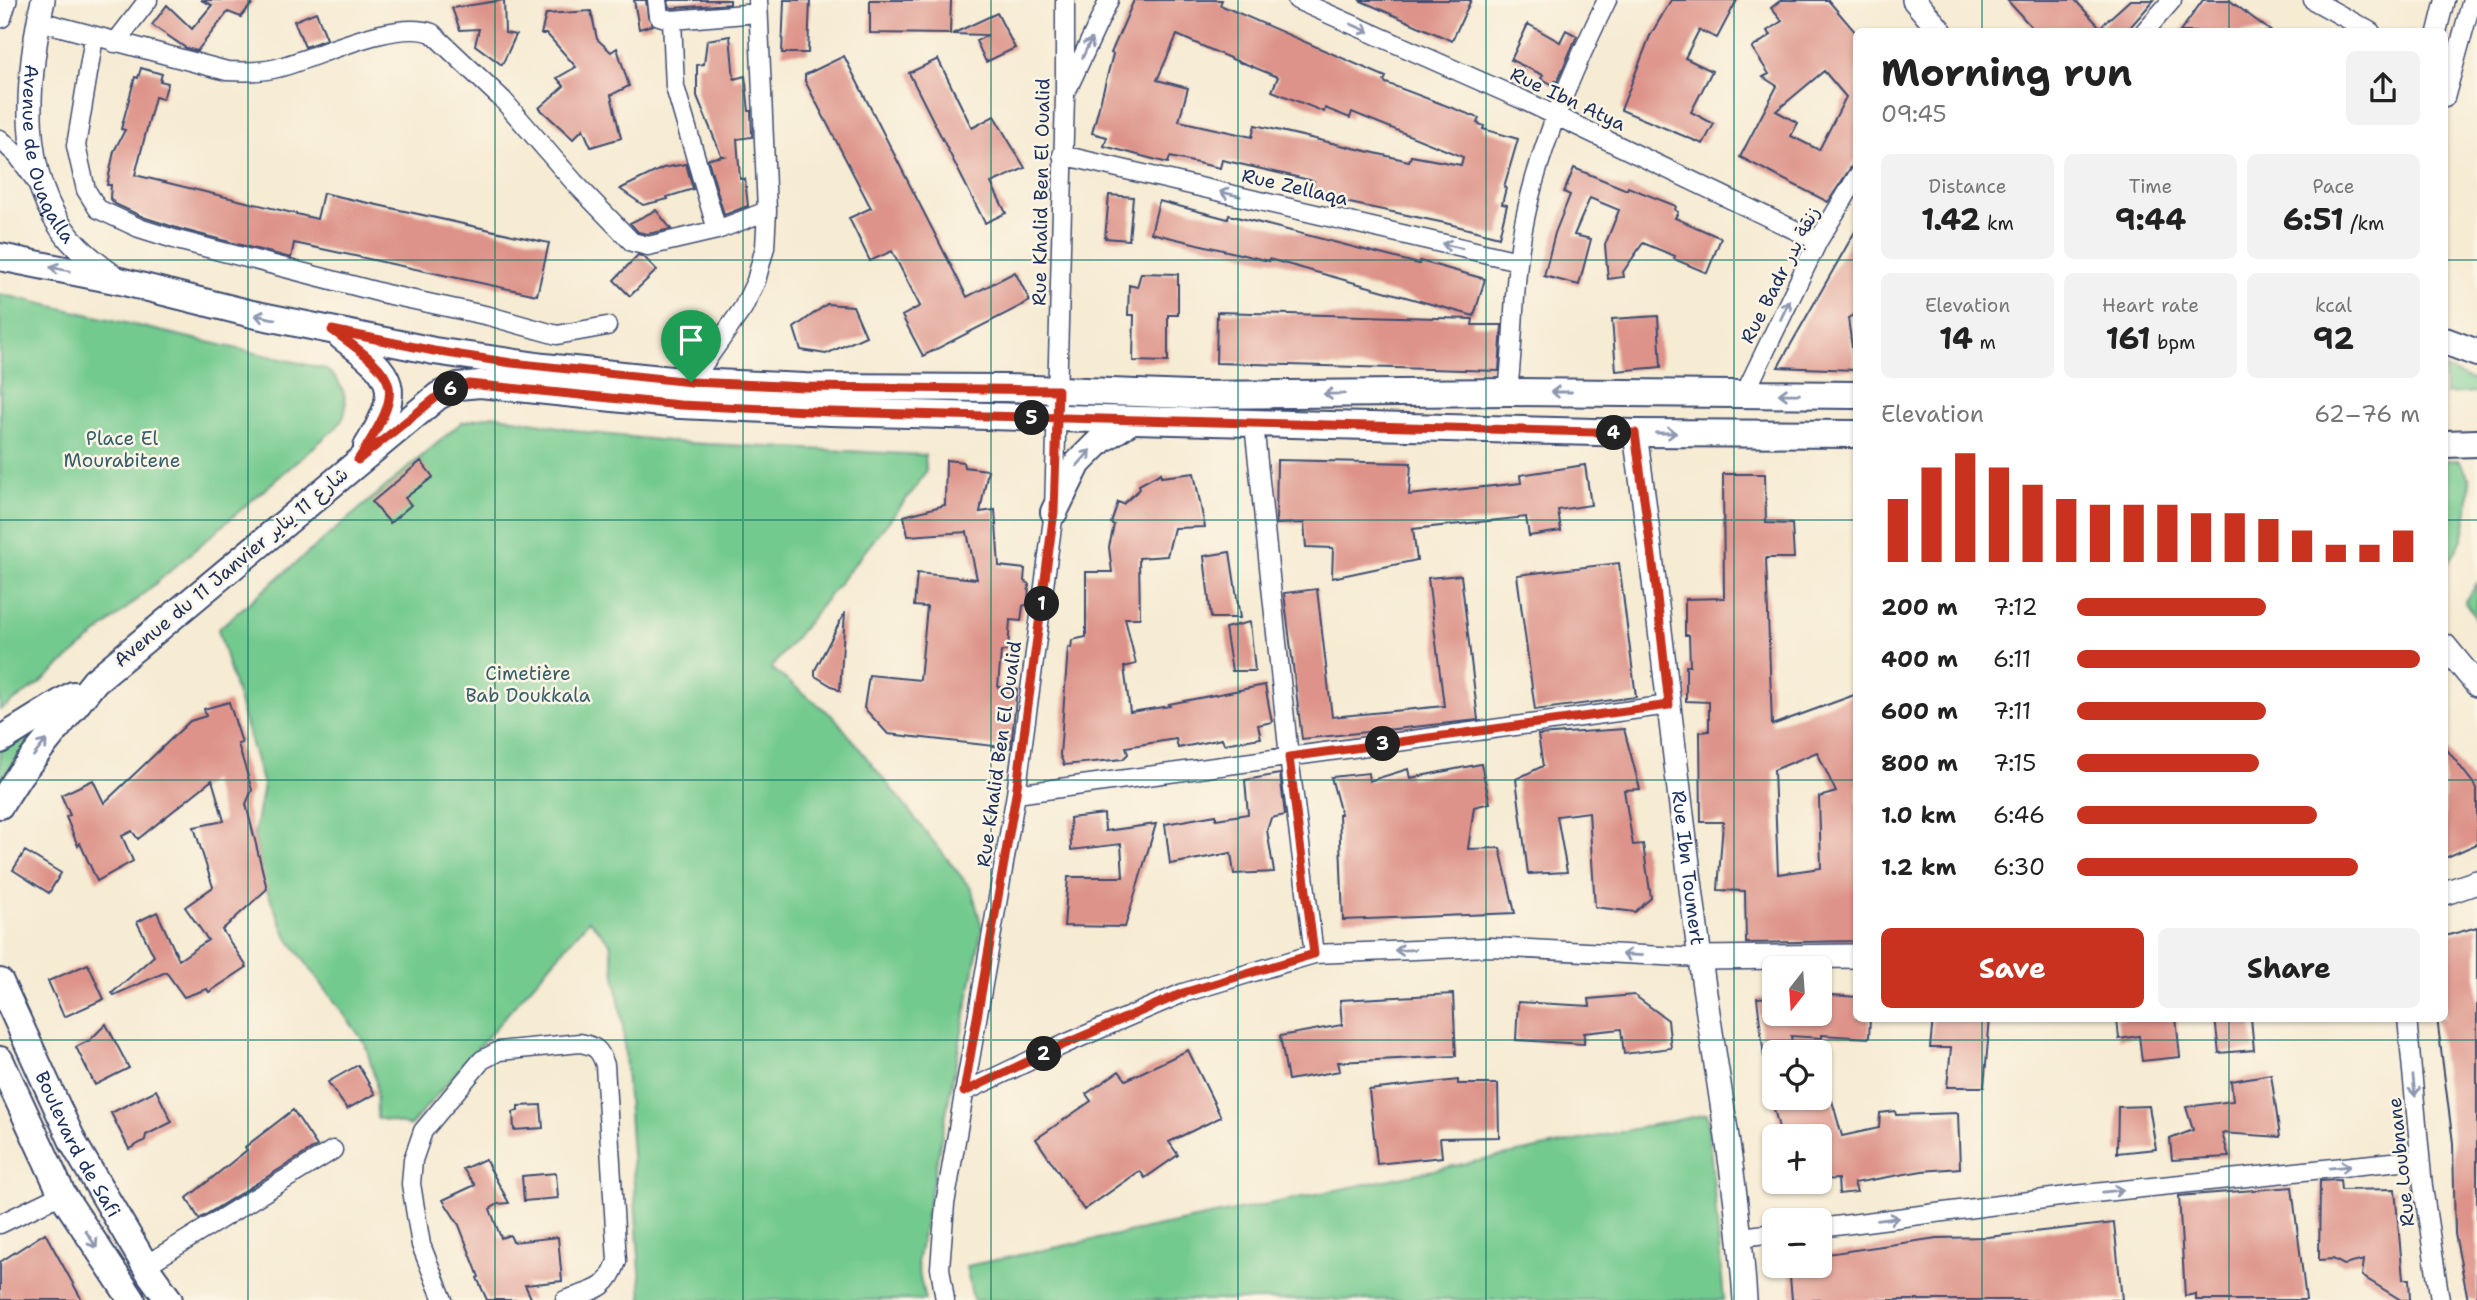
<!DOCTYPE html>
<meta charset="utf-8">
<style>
body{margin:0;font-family:"Shantell Sans","Playpen Sans Arabic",sans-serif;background:#f2f2f2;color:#222;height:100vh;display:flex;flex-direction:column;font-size:26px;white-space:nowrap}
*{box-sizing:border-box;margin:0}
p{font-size:23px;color:#767676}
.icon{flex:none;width:38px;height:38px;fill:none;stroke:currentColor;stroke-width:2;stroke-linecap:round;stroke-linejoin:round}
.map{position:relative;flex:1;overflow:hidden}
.drawer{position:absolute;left:1853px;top:28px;width:595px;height:994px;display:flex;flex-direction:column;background:#fff;border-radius:10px;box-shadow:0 2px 5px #0004}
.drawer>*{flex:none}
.needle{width:46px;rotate:197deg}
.controls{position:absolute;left:1762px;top:956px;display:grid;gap:14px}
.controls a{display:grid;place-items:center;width:70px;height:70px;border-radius:10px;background:#fff;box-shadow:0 2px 5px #0004;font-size:35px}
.pin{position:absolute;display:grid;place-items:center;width:60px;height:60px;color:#fff;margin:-72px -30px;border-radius:50% 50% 50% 0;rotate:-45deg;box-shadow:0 0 7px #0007}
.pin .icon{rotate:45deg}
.km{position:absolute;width:35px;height:35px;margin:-18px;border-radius:50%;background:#222;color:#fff;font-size:19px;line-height:35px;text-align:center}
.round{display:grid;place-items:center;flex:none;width:74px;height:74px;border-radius:10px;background:#f2f2f2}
.head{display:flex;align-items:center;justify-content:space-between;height:119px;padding:0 28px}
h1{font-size:38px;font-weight:700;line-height:52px}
.stats{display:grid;grid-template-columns:repeat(3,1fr);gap:10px;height:119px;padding:7px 28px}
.stats div{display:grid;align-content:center;border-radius:10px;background:#f2f2f2;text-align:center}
.stats b{font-size:30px;font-weight:700}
.stats small{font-size:19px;font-weight:400}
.stats p{font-size:19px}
.chart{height:196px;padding:14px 28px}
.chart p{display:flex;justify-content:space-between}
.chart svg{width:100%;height:126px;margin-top:7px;stroke:#c8321e;stroke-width:6}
.action{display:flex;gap:14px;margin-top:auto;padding:14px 28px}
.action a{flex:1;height:80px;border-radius:10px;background:#c8321e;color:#fff;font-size:28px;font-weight:700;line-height:80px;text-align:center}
.action a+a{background:#f2f2f2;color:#222}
ul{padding:0 28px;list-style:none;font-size:23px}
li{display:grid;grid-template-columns:112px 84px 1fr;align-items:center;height:52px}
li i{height:18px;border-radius:9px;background:#c8321e}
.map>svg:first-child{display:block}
.green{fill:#73ca8e;stroke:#477c76;stroke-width:2}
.building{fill:#dd9389;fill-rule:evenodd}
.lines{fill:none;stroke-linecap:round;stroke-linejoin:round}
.street-casing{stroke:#3c4b70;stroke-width:21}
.secondary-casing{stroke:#3c4b70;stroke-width:26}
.primary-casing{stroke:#3c4b70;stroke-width:30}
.street{stroke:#fff;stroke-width:18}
.secondary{stroke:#fff;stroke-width:23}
.primary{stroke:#fff;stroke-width:26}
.oneway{stroke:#8d97ae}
.route-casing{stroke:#fff;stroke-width:14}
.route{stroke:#c8321e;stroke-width:9}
.grid{fill:none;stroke:#0f766e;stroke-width:2;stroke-opacity:0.55}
.labels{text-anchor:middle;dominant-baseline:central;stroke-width:5;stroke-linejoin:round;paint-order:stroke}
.street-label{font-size:19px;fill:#1b2f5e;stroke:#fcf5e5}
.park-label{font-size:19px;fill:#355e6c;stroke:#fcf5e5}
</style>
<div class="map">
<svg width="2477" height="1300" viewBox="0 0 2477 1300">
<rect width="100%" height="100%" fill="#fcf5e5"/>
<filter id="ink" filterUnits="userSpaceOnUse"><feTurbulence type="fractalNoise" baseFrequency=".0143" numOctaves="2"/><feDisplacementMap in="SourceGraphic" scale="14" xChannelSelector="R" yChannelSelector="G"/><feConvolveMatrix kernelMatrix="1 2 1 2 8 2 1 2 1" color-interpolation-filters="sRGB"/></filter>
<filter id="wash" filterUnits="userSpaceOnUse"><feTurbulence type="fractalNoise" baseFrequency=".00686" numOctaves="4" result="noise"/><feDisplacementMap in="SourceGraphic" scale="28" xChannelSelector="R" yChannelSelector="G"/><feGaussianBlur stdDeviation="1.57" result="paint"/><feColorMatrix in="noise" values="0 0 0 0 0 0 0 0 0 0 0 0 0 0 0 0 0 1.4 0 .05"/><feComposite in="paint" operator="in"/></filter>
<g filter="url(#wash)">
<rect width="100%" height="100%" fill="#f6ebd3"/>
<path class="green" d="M0 294 325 369C342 380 353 404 340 423 336 429 328 434 323 439L39 684 0 710Z
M2445 369 2477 382V392L2445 394Z
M493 415 591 433 688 443 925 455 926 470 917 486 771 668 835 718 972 890 982 928 917 1263 925 1300H642L623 1026 610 943 589 920 410 1126 377 1118 376 1083 365 1043 287 937 265 886 254 835 263 785 218 629 461 423Z
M2445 460H2459L2470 479 2468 510 2463 537 2452 558 2445 567Z
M2477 583V620L2465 601Z
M56 715 21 752 0 782V747Z
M1707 1114 1724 1300H973L966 1266Z"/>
<g id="blocks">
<path class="building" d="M201 0H255L241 17 228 12 197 51 186 48 152 25 167 5 192 29 212 5Z
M504 0 505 33 516 35 502 65 475 45 479 29 460 30 452 8Z
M634 0H646L648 17 653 25 639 29Z
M668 0H730V4L673 8 669 7Z
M784 0H810L808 53H782Z
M870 0H951L950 34 870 33Z
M1134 0H1222L1220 5 1386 77 1384 81 1386 83 1479 118 1477 123 1484 126 1483 129 1518 139 1504 187 1506 188 1502 204 1507 205 1499 237 1445 223 1311 195 1314 181 1222 160 1220 168 1170 157 1168 163 1104 146 1107 137 1092 133 1113 54 1111 53ZM1177 35 1241 63V62L1278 77 1272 91 1324 112 1325 108 1350 118 1352 112 1463 157 1461 165 1411 156 1409 161 1255 125 1252 137 1179 121 1188 88 1157 80Z
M1359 0H1471L1452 41Z
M1671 0H1737L1717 38 1699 30 1685 58 1712 71 1691 112 1714 124 1703 144 1621 110 1650 36Z
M1781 0H1828L1857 34V158L1828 202 1740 157 1777 86 1763 77 1769 74 1752 48 1771 35 1767 31 1782 21 1771 8ZM1824 71 1846 97 1819 150 1791 136 1798 123 1776 111Z
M2007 0H2075L2100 27 2130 0H2154L2126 32H2036Z
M2203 0H2229L2272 32H2180Z
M591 11 597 39 611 52 617 48 629 86 611 95 621 138 591 147 583 129 573 139 539 108 564 86 557 78 576 67 547 34H541L546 14Z
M316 12 327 39 305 47 294 21Z
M997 13 1015 48 986 62 976 41 988 35 952 34Z
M1528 24 1560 42 1566 30 1577 36 1557 82 1555 81 1553 85 1541 78 1543 75 1511 60Z
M730 36 734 79 745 76 749 111H751L752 137 737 139 740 179H745L748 206 724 215 708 159 724 156 721 155 697 96V65L704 64 707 40Z
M844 56 967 297 1015 272 1030 301 923 356 902 316 920 306 892 251 870 261 849 218 871 208 805 81V75Z
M938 59 972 128 994 116 1025 168 991 183 1006 213 985 223 909 73Z
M141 68 162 74 160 81 168 83 163 99 155 97 135 175 317 219 323 193 549 243 537 295 294 243 291 258 180 229 143 217 115 204 110 198 111 185H107L114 151 125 130 121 129 135 77 138 78Z
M686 164 693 189 667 197 668 199 643 205 620 189 663 168Z
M1574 168 1627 190 1628 187 1676 206 1675 210 1678 212 1675 218 1721 238 1707 273 1674 259 1675 256 1643 243 1623 272 1624 277 1608 279 1605 245 1619 210 1590 198 1574 235 1591 239 1579 285 1544 276 1555 233 1570 195 1564 192Z
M1109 195 1133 197 1129 240 1105 238Z
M1159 201 1228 219 1229 215 1419 264 1420 261 1485 279 1474 316 1269 259V261L1151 233Z
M656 210 671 229 648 234 638 232 630 223Z
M1857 228V313L1848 318 1855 370 1778 367Z
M638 255 644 257 657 270 630 296 614 280Z
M1141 273 1178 274V315H1168V362L1133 361 1134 315H1128L1129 285 1137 287Z
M827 304 853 306 866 336 826 354 801 350 794 328Z
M1217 312 1473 319 1472 325H1502L1499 371 1216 363Z
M1658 316 1661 367 1616 371 1612 319Z
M946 460 963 462 964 467 988 470 980 512 995 510 999 566 1025 569 1024 581 1029 584 1028 604 1023 606 1021 621 1010 620 1008 650 1001 652 998 687 1017 689 1011 748 888 734 864 708 869 675 920 680 927 607 914 606 917 573 977 579 967 532 908 536 904 516 945 505Z
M1277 460 1411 463 1409 495 1521 483 1520 475 1585 465 1591 505 1558 510 1561 531 1529 536 1526 517 1413 529 1417 560 1332 578 1333 548 1306 547 1304 523 1276 524Z
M421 461 433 477 405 498 411 505 390 523 372 502Z
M1161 473V477L1194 473 1205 527 1174 528 1167 556 1139 558 1140 618H1125L1136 664 1124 667 1130 712 1170 706 1169 704 1265 685 1272 722 1258 725 1261 738 1224 744 1222 739 1178 748 1176 739 1126 747 1128 754 1123 759 1064 765 1060 755 1068 647 1071 648 1072 640 1086 637V572H1112L1109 547 1114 525 1111 523 1118 502 1123 504 1140 489 1139 485Z
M1723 474H1765L1766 523 1792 524 1794 558H1766L1772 725 1857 694V941L1746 943 1745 891 1718 890 1723 822H1701L1700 732 1709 731V702L1686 701V666H1690L1689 635H1685V599L1724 598ZM1817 752 1836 792 1819 797 1821 868 1778 874 1774 770Z
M1230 552 1240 618H1211L1204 556Z
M1619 563 1636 697 1535 710 1517 575Z
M1461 575 1478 720 1302 739 1284 593 1317 589 1332 717 1444 706 1428 578Z
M845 612 840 691 815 676V670Z
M1250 622 1255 671H1232L1225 628Z
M229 702 242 743 238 744 252 790 246 804 267 889 222 930 247 967 209 992 207 989 184 997 166 972 114 995 112 993 154 956 137 922 157 912 179 960 208 940 185 907 213 887 194 827 224 821 212 780 138 839 132 831 122 836 133 861 97 881 80 843 78 846 66 817 70 815 61 795 93 780 104 803 190 721 206 716 204 709Z
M1624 729 1640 789 1624 790 1633 845 1643 844 1651 898 1635 912 1595 907 1589 812 1557 816 1567 872 1528 874 1516 779 1543 766 1538 735Z
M2445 747 2477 788V844L2445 858Z
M1481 764 1490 803 1474 807 1468 849 1500 848 1515 913 1343 920 1339 814H1341L1331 777 1368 773 1369 781 1408 769 1410 778Z
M1280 774 1285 815 1271 818 1267 830 1274 872 1234 874 1231 853 1170 864 1165 824 1216 815V819L1248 814 1245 780Z
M1104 814 1105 831 1156 824 1125 927 1064 926 1068 877H1123L1121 844 1071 850 1070 818Z
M25 851 61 873 49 893 13 870Z
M2477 927V1300H2468L2455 1234 2453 1143 2437 1018H2445V936Z
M88 964 104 999 64 1017 48 981Z
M1453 994 1456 1056 1338 1062 1340 1071 1288 1080 1280 1036 1342 1025 1340 1000Z
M1820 994 1857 997V1018H1870L1869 1038 1822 1035V1038L1791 1036 1793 1052H1774V1056L1764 1057 1757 998 1774 997V1013H1820Z
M1634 995 1668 1020 1671 1048 1624 1054 1621 1029 1584 1033V1044L1516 1040 1518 1002 1590 1006 1589 999Z
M1933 1018H1990L1984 1087H1947L1951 1048H1930Z
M2117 1018H2176L2180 1057 2142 1061 2139 1036 2119 1039Z
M2215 1018H2251L2254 1050 2219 1053Z
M106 1024 129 1068 95 1085 76 1047 90 1040Z
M1188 1050 1221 1117 1169 1142 1178 1155 1145 1178 1140 1171 1084 1210 1036 1139 1091 1101 1086 1094 1119 1071 1126 1080Z
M358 1065 375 1094 347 1109 328 1082Z
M2271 1074 2280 1137 2222 1133 2229 1157 2172 1160 2170 1139 2193 1130 2186 1107 2233 1101 2231 1081Z
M1458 1080V1084H1498L1499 1137 1440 1138 1442 1157 1377 1164 1369 1090Z
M156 1090 172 1122 146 1135 145 1140 129 1149 111 1113Z
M1771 1097H1831L1842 1136 1879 1128 1880 1113 1895 1111 1896 1115 1958 1113 1960 1168 1922 1171 1854 1183 1857 1192 1839 1194 1838 1179 1820 1180V1136H1781Z
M541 1105 543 1128 514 1130 513 1112 518 1111V1106Z
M2149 1106 2156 1149 2117 1153 2118 1107Z
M293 1110 317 1146 199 1219 187 1198 247 1150 245 1147Z
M485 1159 509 1203 498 1204 490 1209 501 1238 510 1235 513 1242 558 1237 562 1281 525 1285 532 1300H487L477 1278 479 1277 459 1225 443 1200 475 1185 463 1169Z
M556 1173 558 1198 524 1201 522 1176Z
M2340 1180 2341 1190 2395 1189 2403 1279H2409L2410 1300H2401L2362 1276 2364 1260 2344 1265 2333 1259 2319 1260 2320 1181Z
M2292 1187 2306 1300H2196V1294L2185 1296 2179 1196Z
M2114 1223 2122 1300H1792L1789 1265H1820V1255L1937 1238 1988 1237Z
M45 1233 82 1300H0V1262Z"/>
</g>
</g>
<g filter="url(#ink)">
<use href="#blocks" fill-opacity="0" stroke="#3c4b70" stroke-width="2"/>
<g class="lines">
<g class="street-casing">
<path id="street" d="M657 0 659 16 672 20
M1297 0 1523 100 1818 241
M2313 0 2371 32
M39 21 227 71C245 72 264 72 281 67 320 56 395 19 432 33L503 100 574 182 632 242 648 246 717 230 767 211
M2144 32 2172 0
M2437 32 2445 0
M94 37 76 146 86 190 98 209 139 228 177 240 386 294 489 316 557 335 607 326
M115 43 148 0
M1067 90 1109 0
M2445 98 2472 0
M0 139 18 156 36 181
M1062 155 1518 261
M717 230 675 87 672 20 758 13
M691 382 743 308 756 281 765 247 767 211 758 0
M1508 392C1513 349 1513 306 1518 263 1527 174 1568 80 1607 0
M1745 393 1818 241 1857 177
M1254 424 1289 757 1314 954
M1016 794 1669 705
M2407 1018 2423 1187 2440 1300
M964 1092 1065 1044 1183 993 1314 954 1490 947 1700 958
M0 1224 62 1194
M1820 1228 2075 1195 2420 1159
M1741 1237 1774 1233
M146 1265 333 1150
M443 1300 421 1245 411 1184 413 1160 423 1131 482 1060 499 1051 580 1043C596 1046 600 1050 605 1065L617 1261C607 1292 592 1290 565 1300
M945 1300 940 1268 945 1204 1016 794 1054 512 1065 96V0"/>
</g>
<g class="secondary-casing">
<g id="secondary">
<path id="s1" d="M43 0C27 76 16 176 70 239 85 256 102 269 120 281"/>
<path d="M1914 0 1941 32"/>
<path d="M0 16 5 0"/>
<path id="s2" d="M1635 433C1659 608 1677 784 1700 959 1716 1072 1738 1186 1745 1300"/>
<path d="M2445 646 2477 685"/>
<path d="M2445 893 2477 882"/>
<path d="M1700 958 1857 956"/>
</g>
</g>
<g class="primary-casing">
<g id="primary">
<path d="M0 257 120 281 252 314 434 351 544 367 691 382 805 387 1005 388 1189 395 1508 392 1857 395"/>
<path d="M342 337C395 376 403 388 367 447"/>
<path d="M2445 341 2477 353"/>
<path d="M2445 444 2477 443"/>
<path d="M1054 512 1078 463 1101 440 1132 420"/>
<path d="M0 740 73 695"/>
<path d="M0 805 20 774 95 681 438 396 458 386 480 384 680 405 831 412 1635 433 1857 434"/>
<path id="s3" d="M0 982 74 1144 151 1275 169 1300"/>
<path d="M0 1060 62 1194 132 1300"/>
</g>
</g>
<use href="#street" class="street"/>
<use href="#secondary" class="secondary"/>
<use href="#primary" class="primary"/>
</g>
<defs><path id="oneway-shaft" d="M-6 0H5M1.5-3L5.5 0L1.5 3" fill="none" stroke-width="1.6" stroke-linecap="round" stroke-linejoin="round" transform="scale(1.75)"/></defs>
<g class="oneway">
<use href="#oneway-shaft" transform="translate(1360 28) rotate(24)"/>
<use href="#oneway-shaft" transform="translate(1087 48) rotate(-65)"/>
<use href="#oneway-shaft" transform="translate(1230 194) rotate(-167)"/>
<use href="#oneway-shaft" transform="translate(1452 246) rotate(-167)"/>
<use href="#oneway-shaft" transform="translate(60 269) rotate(-169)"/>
<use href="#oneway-shaft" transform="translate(1785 310) rotate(-65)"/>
<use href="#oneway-shaft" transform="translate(265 317) rotate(-169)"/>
<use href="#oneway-shaft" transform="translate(1561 392) rotate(-180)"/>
<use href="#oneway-shaft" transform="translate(1334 394) rotate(179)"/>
<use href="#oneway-shaft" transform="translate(1789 394) rotate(-179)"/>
<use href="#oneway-shaft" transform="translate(1666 433)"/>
<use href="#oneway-shaft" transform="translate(1084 458) rotate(-49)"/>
<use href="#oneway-shaft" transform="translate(40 748) rotate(-51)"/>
<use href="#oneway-shaft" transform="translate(1405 950) rotate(178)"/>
<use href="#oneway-shaft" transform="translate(1632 955) rotate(-177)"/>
<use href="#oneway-shaft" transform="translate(2414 1086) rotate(84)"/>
<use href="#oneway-shaft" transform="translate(2340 1167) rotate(-6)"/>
<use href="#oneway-shaft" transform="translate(2113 1191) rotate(-6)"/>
<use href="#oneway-shaft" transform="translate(1888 1219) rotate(-7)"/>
<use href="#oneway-shaft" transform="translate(91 1239) rotate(57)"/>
</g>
</g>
<g class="lines" filter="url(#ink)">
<g class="route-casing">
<path id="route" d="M691 382 805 387 1058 390 1054 512 1016 794 964 1092 1065 1044 1183 993 1314 954 1289 757 1669 705 1655 579 1635 433 831 412 680 405 469 384 449 390 438 396 358 460C405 386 402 380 332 330L434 351 512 363 691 382"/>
</g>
<use href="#route" class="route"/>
</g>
<path class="grid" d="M248 0V1300M495 0V1300M743 0V1300M991 0V1300M1238 0V1300M1486 0V1300M1734 0V1300M1982 0V32M2229 0V32M0 260H1857M2445 260H2477M0 520H1857M2445 520H2477M0 780H1857M2445 780H2477M1982 1018V1300M2229 1018V1300M0 1040H2477"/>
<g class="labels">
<g class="street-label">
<text transform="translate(1568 99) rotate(25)">Rue Ibn Atya</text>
<text stroke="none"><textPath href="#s1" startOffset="158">Avenue de Ouaqalla</textPath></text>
<text transform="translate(1295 187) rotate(13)">Rue Zellaqa</text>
<text transform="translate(1041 192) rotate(-89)">Rue Khalid Ben El Oualid</text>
<text transform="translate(1780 275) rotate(-63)">Rue Badr زنقة بدر</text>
<text transform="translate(231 567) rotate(-40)">Avenue du 11 Janvier شارع 11 يناير</text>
<text transform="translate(999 754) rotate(-82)">Rue Khalid Ben El Oualid</text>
<text stroke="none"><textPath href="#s2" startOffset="438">Rue Ibn Toumert</textPath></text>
<text stroke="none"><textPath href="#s3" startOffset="180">Boulevard de Safi</textPath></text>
<text transform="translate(2401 1162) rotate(-96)">Rue Loubnane</text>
</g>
<g class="park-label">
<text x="122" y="438">Place El<tspan x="122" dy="22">Mourabitene</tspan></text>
<text x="528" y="673">Cimetière<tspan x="528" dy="22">Bab Doukkala</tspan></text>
</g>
</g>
</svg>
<div class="controls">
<a><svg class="needle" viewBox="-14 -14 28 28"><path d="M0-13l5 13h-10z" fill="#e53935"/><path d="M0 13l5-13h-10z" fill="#767676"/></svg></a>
<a><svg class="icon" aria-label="locate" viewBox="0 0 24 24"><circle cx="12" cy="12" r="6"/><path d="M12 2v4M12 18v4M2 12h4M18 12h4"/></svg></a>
<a>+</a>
<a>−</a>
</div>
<div class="pin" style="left:691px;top:382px;background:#1e9e55"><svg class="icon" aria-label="arrive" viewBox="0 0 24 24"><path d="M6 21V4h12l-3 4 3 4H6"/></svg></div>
<b class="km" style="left:1042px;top:604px">1</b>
<b class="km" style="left:1044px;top:1054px">2</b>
<b class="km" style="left:1383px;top:744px">3</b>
<b class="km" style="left:1614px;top:433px">4</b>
<b class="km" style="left:1032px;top:418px">5</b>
<b class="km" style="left:451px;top:389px">6</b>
<section class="drawer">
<div class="head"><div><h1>Morning run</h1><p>09:45</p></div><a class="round"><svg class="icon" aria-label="share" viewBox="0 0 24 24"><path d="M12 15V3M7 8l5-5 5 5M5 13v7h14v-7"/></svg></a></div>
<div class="stats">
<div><p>Distance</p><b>1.42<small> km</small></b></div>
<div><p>Time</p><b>9:44</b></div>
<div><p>Pace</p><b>6:51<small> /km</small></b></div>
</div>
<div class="stats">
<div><p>Elevation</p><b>14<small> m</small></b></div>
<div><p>Heart rate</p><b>161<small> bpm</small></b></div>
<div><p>kcal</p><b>92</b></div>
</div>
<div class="chart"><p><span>Elevation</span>62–76 m</p>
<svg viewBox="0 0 160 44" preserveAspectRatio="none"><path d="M5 44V22M15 44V11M25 44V6M35 44V11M45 44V17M55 44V22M65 44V24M75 44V24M85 44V24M95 44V27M105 44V27M115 44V29M125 44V33M135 44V38M145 44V38M155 44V33"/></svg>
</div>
<ul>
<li><b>200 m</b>7:12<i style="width:55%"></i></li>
<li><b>400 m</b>6:11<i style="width:100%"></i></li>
<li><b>600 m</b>7:11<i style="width:55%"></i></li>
<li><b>800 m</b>7:15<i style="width:53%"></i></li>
<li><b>1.0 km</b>6:46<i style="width:70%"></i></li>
<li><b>1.2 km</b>6:30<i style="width:82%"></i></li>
</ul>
<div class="action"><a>Save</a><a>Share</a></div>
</section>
</div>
